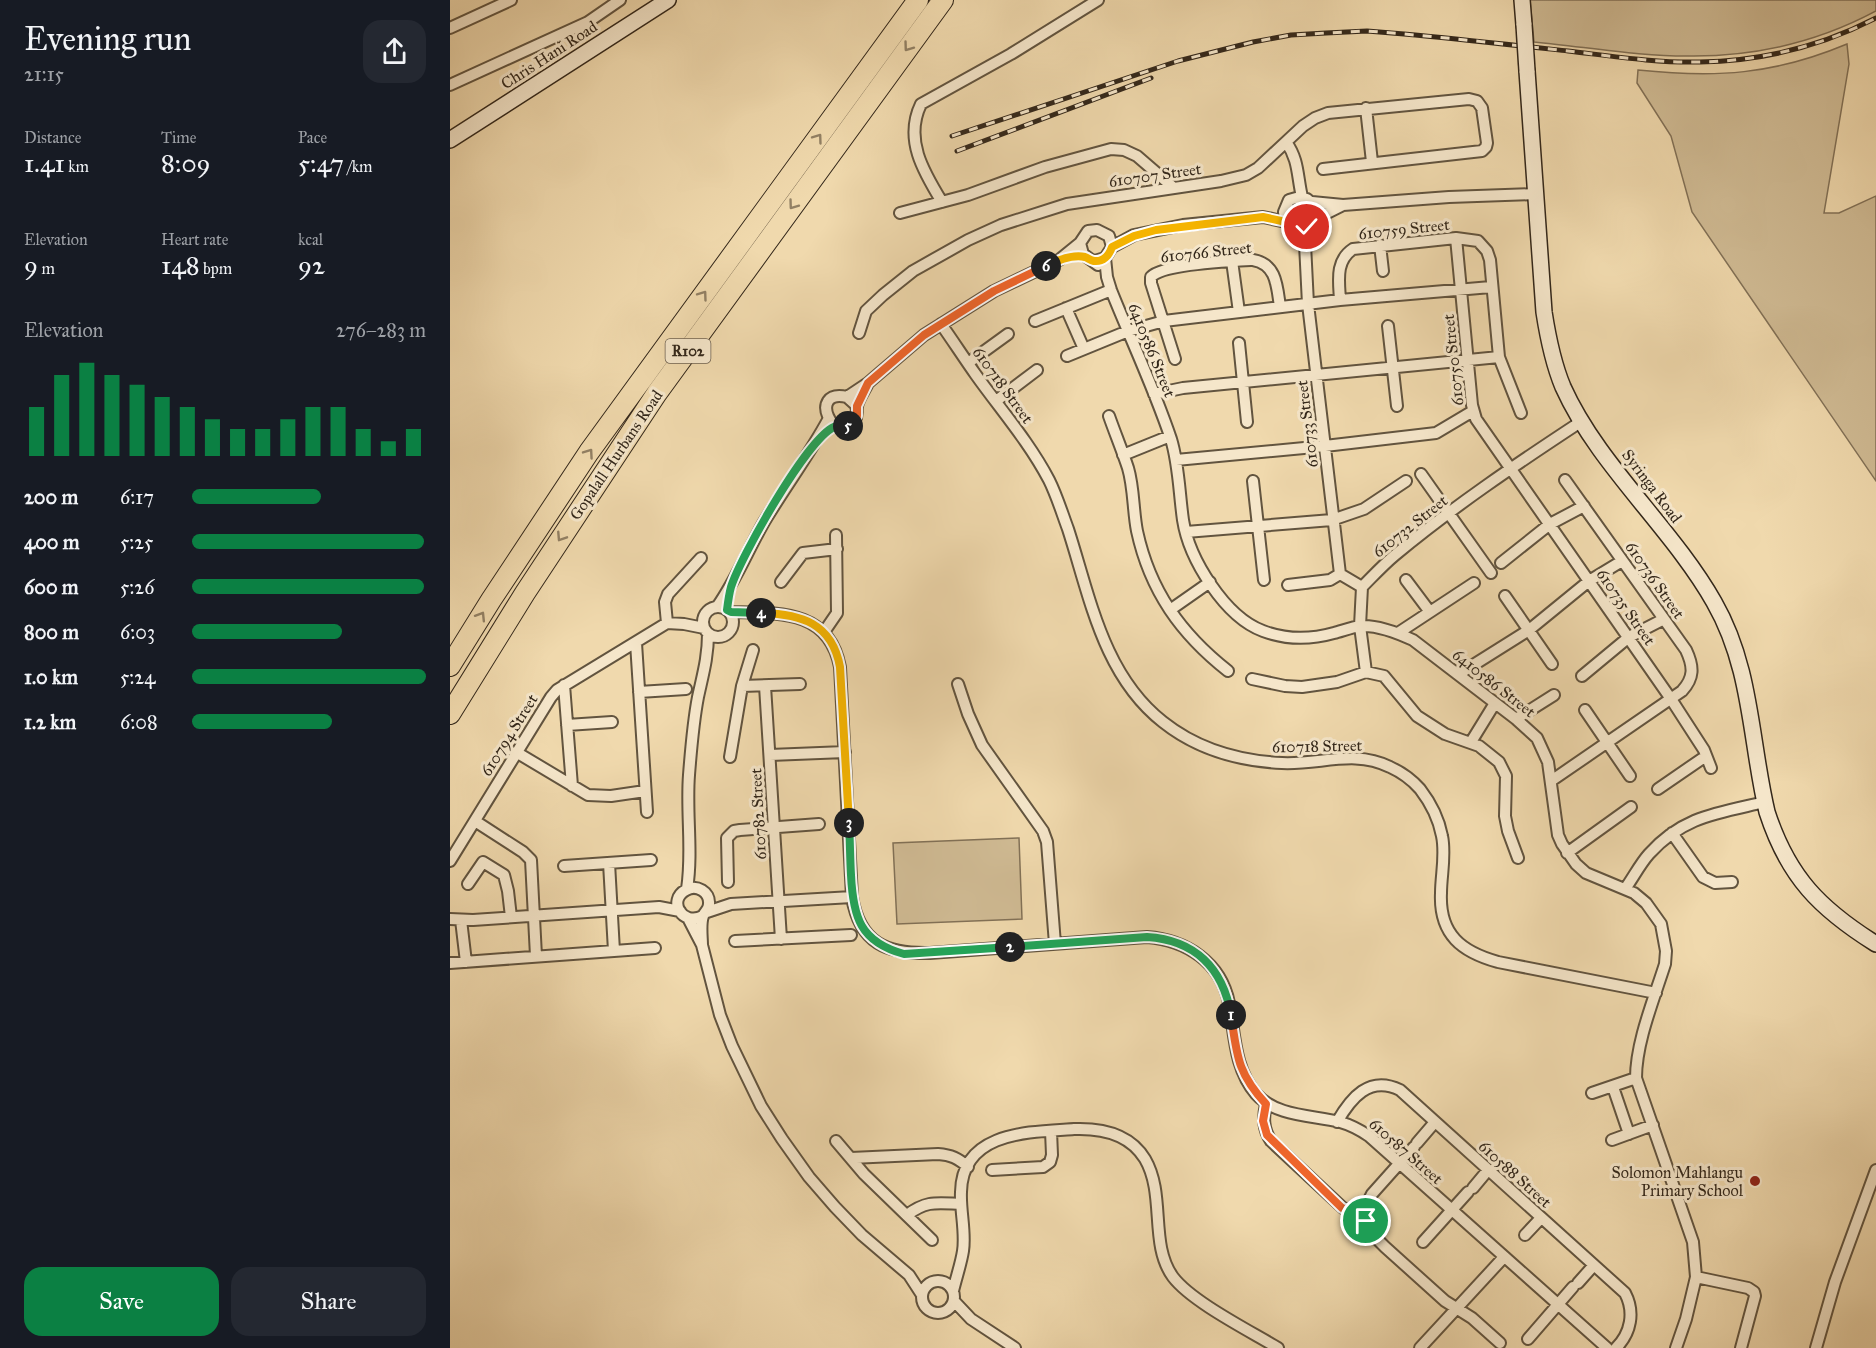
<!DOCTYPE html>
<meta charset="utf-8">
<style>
body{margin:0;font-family:"IM FELL Great Primer",serif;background:#242831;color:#f1f3f6;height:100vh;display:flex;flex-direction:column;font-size:22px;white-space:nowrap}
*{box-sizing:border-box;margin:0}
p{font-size:20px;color:#9ea1a6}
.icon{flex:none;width:33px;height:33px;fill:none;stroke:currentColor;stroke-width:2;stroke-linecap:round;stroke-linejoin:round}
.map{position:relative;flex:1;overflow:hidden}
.drawer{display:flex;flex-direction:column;background:#171b24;width:450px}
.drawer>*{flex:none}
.pin{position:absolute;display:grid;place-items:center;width:51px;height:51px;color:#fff;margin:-26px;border:3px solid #fff;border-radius:50%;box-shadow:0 2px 6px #0007}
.km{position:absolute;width:30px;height:30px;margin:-15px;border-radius:50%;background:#222;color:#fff;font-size:16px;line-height:30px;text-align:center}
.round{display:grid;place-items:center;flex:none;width:63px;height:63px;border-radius:18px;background:#242831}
.overview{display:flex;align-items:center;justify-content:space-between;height:102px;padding:0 24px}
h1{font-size:33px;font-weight:600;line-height:45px}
.stats{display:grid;grid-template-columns:repeat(3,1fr);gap:9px;height:102px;padding:6px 24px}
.stats div{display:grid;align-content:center}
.stats b{font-size:26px;font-weight:600}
.stats small{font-size:16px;font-weight:400}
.stats p{font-size:16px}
.chart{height:168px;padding:12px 24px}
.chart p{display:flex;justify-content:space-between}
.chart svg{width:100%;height:108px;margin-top:6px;stroke:#0b8043;stroke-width:6}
.primary-button{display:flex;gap:12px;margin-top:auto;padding:12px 24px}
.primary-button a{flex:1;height:69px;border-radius:18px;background:#0b8043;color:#fff;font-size:24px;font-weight:600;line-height:69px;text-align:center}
.primary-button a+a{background:#242831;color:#f1f3f6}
ul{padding:0 24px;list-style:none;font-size:20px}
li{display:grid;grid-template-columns:96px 72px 1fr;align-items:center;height:45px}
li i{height:15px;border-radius:8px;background:#0b8043}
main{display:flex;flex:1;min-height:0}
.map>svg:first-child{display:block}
.green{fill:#d0bb94;stroke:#827157;stroke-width:1.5}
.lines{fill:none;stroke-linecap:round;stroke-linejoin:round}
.street-casing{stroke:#62543f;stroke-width:14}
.secondary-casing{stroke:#33271a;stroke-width:18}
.highway-casing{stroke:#33271a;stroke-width:22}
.street{stroke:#f5e6ca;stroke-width:10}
.secondary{stroke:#f5e6ca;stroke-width:15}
.highway{stroke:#f0d9ad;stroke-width:20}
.rail-casing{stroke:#33271a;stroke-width:5}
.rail{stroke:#f5e6ca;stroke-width:3;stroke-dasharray:9;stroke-linecap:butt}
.secondary-bridge-casing{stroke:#33271a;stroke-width:18;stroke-linecap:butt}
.secondary-bridge{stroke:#f5e6ca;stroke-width:15}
.oneway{stroke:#928064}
.split-1-casing{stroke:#fff;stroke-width:12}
.split-2-casing{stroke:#fff;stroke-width:12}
.split-3-casing{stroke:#fff;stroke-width:12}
.split-4-casing{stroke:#fff;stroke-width:12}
.split-5-casing{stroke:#fff;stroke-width:12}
.split-6-casing{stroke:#fff;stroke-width:12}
.split-7-casing{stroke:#fff;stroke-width:12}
.split-1{stroke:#f0652b;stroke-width:8}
.split-2{stroke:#22a559;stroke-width:8}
.split-3{stroke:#22a559;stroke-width:8}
.split-4{stroke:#f5b400;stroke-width:8}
.split-5{stroke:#22a559;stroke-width:8}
.split-6{stroke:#f0652b;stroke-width:8}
.split-7{stroke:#f5b400;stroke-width:8}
.poi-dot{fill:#8f2418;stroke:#f5e6ca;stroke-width:2}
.labels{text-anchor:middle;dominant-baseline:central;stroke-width:6;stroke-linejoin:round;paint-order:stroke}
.shield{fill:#f5e6ca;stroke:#6d604f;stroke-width:1.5}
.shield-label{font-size:15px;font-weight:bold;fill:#33271a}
.street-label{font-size:16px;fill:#33271a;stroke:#f5e6ca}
.poi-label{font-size:16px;fill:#33271a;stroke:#f5e6ca;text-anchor:end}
</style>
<main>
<section class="drawer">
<div class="overview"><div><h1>Evening run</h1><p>21:15</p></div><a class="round"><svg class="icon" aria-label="share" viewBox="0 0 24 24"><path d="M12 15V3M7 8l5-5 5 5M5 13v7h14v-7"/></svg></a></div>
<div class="stats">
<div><p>Distance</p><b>1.41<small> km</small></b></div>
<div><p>Time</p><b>8:09</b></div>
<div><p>Pace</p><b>5:47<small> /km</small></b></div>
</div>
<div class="stats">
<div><p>Elevation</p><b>9<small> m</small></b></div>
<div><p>Heart rate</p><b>148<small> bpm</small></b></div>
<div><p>kcal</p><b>92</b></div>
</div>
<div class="chart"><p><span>Elevation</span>276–283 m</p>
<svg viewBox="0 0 160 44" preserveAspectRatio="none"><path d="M5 44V24M15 44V11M25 44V6M35 44V11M45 44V15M55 44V20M65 44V24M75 44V29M85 44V33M95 44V33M105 44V29M115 44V24M125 44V24M135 44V33M145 44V38M155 44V33"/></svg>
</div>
<ul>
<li><b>200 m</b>6:17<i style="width:55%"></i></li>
<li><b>400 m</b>5:25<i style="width:99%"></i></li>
<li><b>600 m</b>5:26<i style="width:99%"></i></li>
<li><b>800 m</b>6:03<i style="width:64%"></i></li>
<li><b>1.0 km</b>5:24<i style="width:100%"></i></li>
<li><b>1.2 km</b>6:08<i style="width:60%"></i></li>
</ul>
<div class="primary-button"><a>Save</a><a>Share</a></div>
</section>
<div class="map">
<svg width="1426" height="1348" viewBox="0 0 1426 1348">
<rect width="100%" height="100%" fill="#f0d9ad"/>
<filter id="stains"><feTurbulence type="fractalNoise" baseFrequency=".00333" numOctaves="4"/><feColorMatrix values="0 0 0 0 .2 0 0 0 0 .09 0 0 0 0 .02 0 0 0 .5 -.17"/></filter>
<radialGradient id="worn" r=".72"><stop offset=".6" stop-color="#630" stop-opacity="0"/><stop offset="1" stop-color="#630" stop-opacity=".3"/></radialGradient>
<path class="green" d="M1080 0H1426V11C1370 41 1308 56 1244 56 1191 57 1137 47 1084 42Z
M1397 44 1399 64 1374 213H1389L1426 196V481L1242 212 1221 136 1187 83 1188 70C1266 78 1323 75 1397 44Z
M569 838 572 919 447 924 443 843Z"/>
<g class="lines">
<g class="street-casing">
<path id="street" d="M0 28 61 0
M0 85 138 22 170 0
M916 108 922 162
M836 142C849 160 847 176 852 197
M492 202C473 171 454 139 471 104L561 54 648 0
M862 202 893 205 999 197 1085 194
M450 213 518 195 595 167 661 149 674 150 687 156 724 188
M865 219 893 205
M857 227 855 244 858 304 890 574 912 587
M844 228 857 227 865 219V206L857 199 846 198 839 200 834 212C835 223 848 234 855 244
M1006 238 1022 405 1026 419 1221 699 1254 750 1261 768
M630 243 633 254 648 265
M930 245 933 271
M662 247 684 235 733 225 813 217 836 222
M655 258 657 277 661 290C681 340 704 388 721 439 729 465 729 492 733 520 739 559 775 617 813 631 837 640 859 640 884 633 892 631 902 627 911 626 928 625 948 633 963 640L1066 719 1087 738 1098 762 1108 835 1112 844 1126 864 1136 873 1184 893 1196 903 1211 924 1216 951 1215 964C1204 999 1186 1042 1186 1078L1243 1242 1246 1277 1236 1319 1226 1348
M782 261 789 312
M890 300C889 281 885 261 903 249L1006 238 1028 241 1037 251 1040 260 1049 357 1071 413
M616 308 634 349
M585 321 661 290
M491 324C503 341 514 358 526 375 551 410 579 442 599 480 607 496 612 513 618 529 640 597 653 675 713 722 747 749 789 761 832 763 870 765 904 749 940 767 951 772 962 780 970 789 980 802 989 820 992 836 996 855 991 875 991 893 989 935 1012 952 1048 962L1206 993
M938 326 947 406
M409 333 416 311 433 295 463 271 518 240 551 225 617 204 771 181 796 175 808 168 853 126 865 118 878 113 1019 99 1027 101 1032 108 1037 143 1036 147 1032 151 873 169
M789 343 797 422
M617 356 678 331 714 321 890 300 1041 287
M725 359 701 283V277C713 264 783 261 803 260 827 264 827 287 830 307
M518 363 558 334
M704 394 733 388 1049 357
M397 397 418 383 474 335 544 291 609 260 630 243 638 231 647 230 659 236 662 247 655 258 645 261
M546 401 587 370
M407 406 397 397C356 388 385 450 405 420 408 415 406 412 407 406 408 400 414 391 417 385
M659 416C665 433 672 450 678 468 684 488 683 511 687 531 700 591 731 634 778 671
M673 455 720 436
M726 460 875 446 986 433 1023 411
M971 474 1041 573
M803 481 814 580
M736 532 882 520 914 509 956 481
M1051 563 1100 524 1134 506
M956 580 980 612
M331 582 353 553 387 549
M838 585 880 580 890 574
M1055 596 1102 664
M253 622a15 15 0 1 1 30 0a15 15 0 1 1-30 0Z
M267 607C286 580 298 550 314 522 335 487 359 455 378 420
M720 610 760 582
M281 612C328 613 379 609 390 667L402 897C410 944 437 954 480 953L697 937C736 940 771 962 779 1003 785 1034 784 1068 806 1094 827 1117 862 1115 890 1122 901 1125 910 1130 919 1136L1157 1348
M217 623 215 602 218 594 251 558
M374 632 387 613 386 535
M948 633 1024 583
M186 643 197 812
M916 672 910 626 912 587C923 576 933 565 945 555 1004 506 1068 463 1132 421
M1009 674 1079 630 1139 581 1172 561
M1132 676 1179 637 1214 619
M802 679 835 686 852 687 887 682 916 672 934 676 967 716 995 734 1029 746 1049 762 1056 776 1055 816 1058 831 1068 858
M508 684 518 714 532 745 593 831 597 842 605 944
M114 685 122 786
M292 686 350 684
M315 686 331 939
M189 692 236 689
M1135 710 1180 776
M1066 719 1104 695
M117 725 162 722
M1021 742 1045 703
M66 752 138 795 161 796 195 791
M320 755 395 752
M280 757 292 686 303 650
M1101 781 1232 691C1244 678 1244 667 1236 650L1115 480
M1208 789 1256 756
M25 821 73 852 81 860 86 956
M1222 833 1253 877 1265 883 1282 882
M1117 853 1181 807
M0 861 101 697 107 690 217 623 234 624 254 628
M159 863 164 951
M114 866 201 860
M278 882 277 838 284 831 290 830 369 824
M18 884 33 862 54 875 58 891 61 917
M237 889C243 852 236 813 239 775 241 749 243 723 248 697 253 674 258 657 258 634
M1175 889C1183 878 1190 864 1199 854 1233 816 1268 813 1315 802
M257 912 281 904 402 897
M238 918 252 945 270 1015 282 1046 311 1106 332 1139 359 1177 385 1207 412 1235 459 1275 472 1295
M0 919 23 920 209 907 230 911
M11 920 16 962
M285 941 401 935
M252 945C252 937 250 924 253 916 255 911 259 910 259 904 260 892 247 884 236 890 217 900 232 927 253 916
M0 963 205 948
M1163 1087 1179 1134
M1142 1093 1186 1078
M816 1104C813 1118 813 1129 821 1141L893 1208 907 1214 913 1215
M887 1122C901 1098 919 1075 950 1090L1175 1293C1185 1312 1181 1333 1166 1348
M1162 1140 1203 1125
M386 1141 414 1174 482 1240
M967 1143 985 1122
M964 1147 922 1194 915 1208 913 1215 916 1221 924 1236 935 1247 995 1301 1022 1318 1050 1343
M401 1158 488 1154C501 1155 508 1158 518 1167
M542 1170 593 1167 600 1162 602 1155 601 1131
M1023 1188 1038 1170
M457 1215C477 1200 487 1203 511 1204
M1075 1235 1091 1218
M973 1242 1018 1192
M1246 1277 1298 1288 1304 1292 1305 1296 1291 1348
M472 1297a16 16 0 1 1 32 0a16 16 0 1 1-32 0Z
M1128 1283 1144 1265
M503 1291C506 1278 511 1264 513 1251 516 1232 510 1211 511 1192 512 1131 580 1132 624 1129 651 1128 680 1134 695 1159 716 1195 699 1244 723 1277 742 1302 800 1331 828 1348
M504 1301 521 1319 565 1348
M1078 1339 1123 1287
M970 1348 1054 1257
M1366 1348 1385 1282 1426 1170"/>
</g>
<g class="secondary-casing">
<path id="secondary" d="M1072 0 1074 25
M1077 71 1094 312C1098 338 1103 363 1113 387 1148 465 1222 528 1264 602 1302 668 1300 740 1317 812 1338 877 1370 909 1426 944
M0 140 218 0"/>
</g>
<g class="highway-casing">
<path id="highway" d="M0 666 41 600 139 452 468 0
M0 714 75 593 207 393 493 0"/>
</g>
<use href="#street" class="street"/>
<use href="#secondary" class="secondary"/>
<use href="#highway" class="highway"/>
<g class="rail-casing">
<path id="rail" d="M502 136 728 61 803 42 841 35 876 33 917 31 954 34C1009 39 1063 45 1118 51 1161 56 1206 63 1250 62 1311 61 1372 46 1426 18
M507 151 701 78"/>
</g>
<use href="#rail" class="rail"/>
<g class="secondary-bridge-casing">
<path id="secondary-bridge" d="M1074 25 1077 71"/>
</g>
<use href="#secondary-bridge" class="secondary-bridge"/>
</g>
<defs><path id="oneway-chevron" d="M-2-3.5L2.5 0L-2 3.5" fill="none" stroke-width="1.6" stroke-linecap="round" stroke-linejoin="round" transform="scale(1.5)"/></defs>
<g class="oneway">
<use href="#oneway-chevron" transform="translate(458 47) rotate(126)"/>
<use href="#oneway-chevron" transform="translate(368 138) rotate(-54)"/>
<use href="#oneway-chevron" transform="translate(343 205) rotate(126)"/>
<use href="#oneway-chevron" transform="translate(253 295) rotate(-54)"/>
<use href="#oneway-chevron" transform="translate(139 453) rotate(-55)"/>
<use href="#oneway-chevron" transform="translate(111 537) rotate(123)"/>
<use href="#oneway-chevron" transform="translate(31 616) rotate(-58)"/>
</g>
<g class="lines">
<g class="split-1-casing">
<path id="split-1" d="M781 1015C787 1055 787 1073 816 1104L813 1121 817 1135 892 1208 913 1215 916 1221"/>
</g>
<g class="split-2-casing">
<path id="split-2" d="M560 947 697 937C745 940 773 968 781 1015"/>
</g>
<g class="split-3-casing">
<path id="split-3" d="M399 823C400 841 400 858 401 875 403 917 410 942 454 954L560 947"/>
</g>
<g class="split-4-casing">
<path id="split-4" d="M311 613C351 614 382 623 390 667L399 823"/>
</g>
<g class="split-5-casing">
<path id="split-5" d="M311 613 281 612 277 610C278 602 279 594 281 587 291 556 357 439 384 427 388 426 393 427 398 426"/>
</g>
<g class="split-6-casing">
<path id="split-6" d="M398 426 407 416V406L418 383 474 335 544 291 596 266"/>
</g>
<g class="split-7-casing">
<path id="split-7" d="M596 266C606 261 622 254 635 257 638 258 640 260 644 261 653 262 659 256 662 247L684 236 706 230 813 217 836 222 844 228 857 227"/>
</g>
<use href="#split-1" class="split-1"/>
<use href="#split-2" class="split-2"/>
<use href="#split-3" class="split-3"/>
<use href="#split-4" class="split-4"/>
<use href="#split-5" class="split-5"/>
<use href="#split-6" class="split-6"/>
<use href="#split-7" class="split-7"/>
</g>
<circle class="poi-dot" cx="1305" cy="1181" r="6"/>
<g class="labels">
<rect class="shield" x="215.5" y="339" width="45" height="24" rx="4.5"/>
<g class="shield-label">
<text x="238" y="351">R102</text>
</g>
<g class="street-label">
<text transform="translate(99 55) rotate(-33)">Chris Hani Road</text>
<text transform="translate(705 175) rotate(-8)">610707 Street</text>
<text transform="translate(954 229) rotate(-6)">610759 Street</text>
<text transform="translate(756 252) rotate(-6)">610766 Street</text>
<text transform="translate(702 350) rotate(68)">6410586 Street</text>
<text transform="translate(1003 360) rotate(-96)">610750 Street</text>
<text transform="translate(553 385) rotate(54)">610718 Street</text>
<text transform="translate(857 424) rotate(-97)">610733 Street</text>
<text transform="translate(166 455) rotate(-56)">Gopalall Hurbans Road</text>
<text transform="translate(1202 486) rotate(53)">Syringa Road</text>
<text transform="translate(960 526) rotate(-38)">610732 Street</text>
<text transform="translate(1205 580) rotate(55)">610736 Street</text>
<text transform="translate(1176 607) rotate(55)">610735 Street</text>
<text transform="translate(1044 683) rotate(38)">6410586 Street</text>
<text transform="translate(59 735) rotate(-58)">610794 Street</text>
<text transform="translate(867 746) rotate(-1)">610718 Street</text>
<text transform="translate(308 814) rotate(-93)">610782 Street</text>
<text transform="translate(956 1151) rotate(41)">610587 Street</text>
<text transform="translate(1065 1174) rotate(42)">610588 Street</text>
</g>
<g class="poi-label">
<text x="1293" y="1172">Solomon Mahlangu<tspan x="1293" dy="18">Primary School</tspan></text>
</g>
</g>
<rect width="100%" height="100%" filter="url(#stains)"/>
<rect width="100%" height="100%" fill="url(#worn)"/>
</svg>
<div class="pin" style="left:916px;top:1221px;background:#1e9e55"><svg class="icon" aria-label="arrive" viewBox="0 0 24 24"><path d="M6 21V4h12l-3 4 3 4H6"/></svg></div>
<div class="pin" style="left:857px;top:227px;background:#d93025"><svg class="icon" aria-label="check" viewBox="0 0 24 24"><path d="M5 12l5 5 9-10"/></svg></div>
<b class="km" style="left:781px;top:1015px">1</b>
<b class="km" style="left:560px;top:947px">2</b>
<b class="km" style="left:399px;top:823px">3</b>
<b class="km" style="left:311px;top:613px">4</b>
<b class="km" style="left:398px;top:426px">5</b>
<b class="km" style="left:596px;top:266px">6</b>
</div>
</main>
